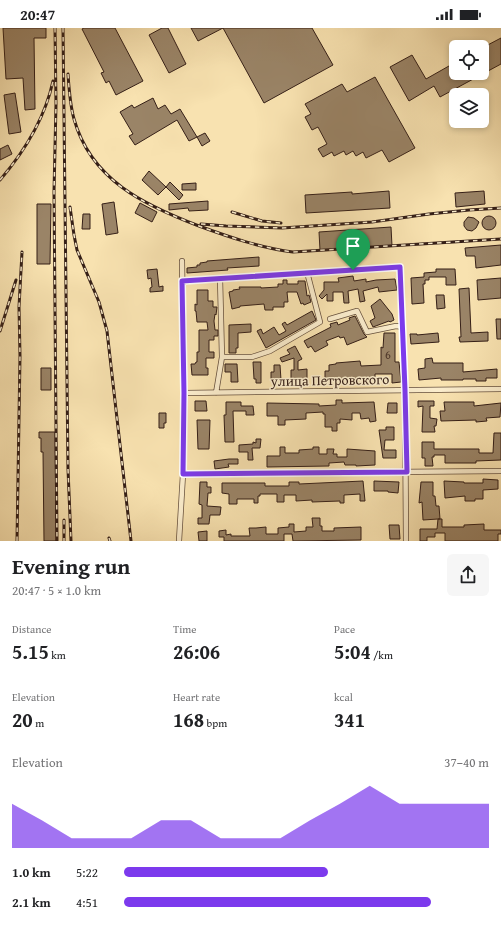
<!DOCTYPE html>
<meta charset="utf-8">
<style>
body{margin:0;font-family:"Gentium Book Plus",serif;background:#f6f6f6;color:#202124;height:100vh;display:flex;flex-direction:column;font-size:15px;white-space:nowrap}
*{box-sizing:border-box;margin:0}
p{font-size:13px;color:#757577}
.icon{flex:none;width:22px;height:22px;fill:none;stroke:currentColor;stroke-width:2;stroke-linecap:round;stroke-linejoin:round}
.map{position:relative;height:513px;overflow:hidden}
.side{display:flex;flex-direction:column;background:#fff;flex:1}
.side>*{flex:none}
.controls{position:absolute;left:449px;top:12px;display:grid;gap:8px}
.controls a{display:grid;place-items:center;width:40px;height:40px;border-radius:6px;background:#fff;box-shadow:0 2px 6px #0003;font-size:20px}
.pin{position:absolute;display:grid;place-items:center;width:34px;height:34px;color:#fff;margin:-41px -17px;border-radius:50% 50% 50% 0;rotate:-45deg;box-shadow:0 0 4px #0007}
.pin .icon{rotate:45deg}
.round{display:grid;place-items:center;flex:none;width:42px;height:42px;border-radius:6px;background:#f6f6f6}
.headline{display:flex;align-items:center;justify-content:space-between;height:68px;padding:0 12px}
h1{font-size:22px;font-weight:700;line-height:30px}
.figures{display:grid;grid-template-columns:repeat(3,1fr);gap:6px;height:68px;padding:4px 12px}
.figures div{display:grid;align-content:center}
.figures b{font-size:20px;font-weight:700}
.figures small{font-size:11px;font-weight:400}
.figures p{font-size:11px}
.chart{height:112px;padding:8px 12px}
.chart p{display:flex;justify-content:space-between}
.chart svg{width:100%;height:72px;margin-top:4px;fill:#7c3aed;opacity:.7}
ul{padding:0 12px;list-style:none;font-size:13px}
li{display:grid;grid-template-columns:64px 48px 1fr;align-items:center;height:30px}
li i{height:10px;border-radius:5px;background:#7c3aed}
.status{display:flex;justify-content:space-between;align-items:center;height:28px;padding:0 20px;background:#fff;direction:ltr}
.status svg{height:11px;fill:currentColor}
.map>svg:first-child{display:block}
.building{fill:#9a8467;stroke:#351f17}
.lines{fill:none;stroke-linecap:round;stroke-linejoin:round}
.minor-casing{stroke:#66503d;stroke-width:6}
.minor{stroke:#faeccc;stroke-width:4.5}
.rail-casing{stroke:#351f17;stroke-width:3}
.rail{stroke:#faeccc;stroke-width:1.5;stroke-dasharray:4.5;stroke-linecap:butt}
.route-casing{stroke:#fff;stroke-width:8}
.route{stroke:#7c3aed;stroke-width:5}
.labels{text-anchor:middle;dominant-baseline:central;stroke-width:3;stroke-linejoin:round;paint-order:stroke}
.number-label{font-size:12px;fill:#4e382b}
.street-label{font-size:14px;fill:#351f17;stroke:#faeccc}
</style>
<div class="status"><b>20:47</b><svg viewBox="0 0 49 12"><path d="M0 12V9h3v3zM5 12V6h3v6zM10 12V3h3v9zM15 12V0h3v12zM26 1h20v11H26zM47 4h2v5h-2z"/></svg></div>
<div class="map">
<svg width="501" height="513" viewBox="0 0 501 513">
<rect width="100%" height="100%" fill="#f8e2b0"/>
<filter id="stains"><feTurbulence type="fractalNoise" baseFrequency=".005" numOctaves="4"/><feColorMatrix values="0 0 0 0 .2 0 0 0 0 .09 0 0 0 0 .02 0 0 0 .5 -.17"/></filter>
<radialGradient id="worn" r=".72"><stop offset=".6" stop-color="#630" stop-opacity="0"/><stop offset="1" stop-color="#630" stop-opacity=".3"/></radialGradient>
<path class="building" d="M3 0H46V10H34L35 81 25 82 23 50 6 51Z
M84 0H115L143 53 116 67 109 53 106 55 101 45 104 44 82 1Z
M162 0H168L186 36 169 45 149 7Z
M191 0H223L198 13Z
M223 0H312L333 37 264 75Z
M501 10V36L440 69 434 58 409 73 390 39 412 27 426 51 456 34V45H482V20Z
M375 49 415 120 389 134 382 122 366 130 363 124 356 128 353 123 346 127 344 123 334 128 332 124 323 129 318 121 327 116 318 99 312 102 305 89 311 86 305 76 342 56 347 64Z
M15 65 21 104 9 106 4 67Z
M153 70 158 81 165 77 171 86 180 81 197 109 189 113 177 92 135 117 129 108 133 106 120 84 132 77 134 80Z
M205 105 210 113 202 118 197 109Z
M8 117 12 126 0 132V121Z
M149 143 166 159 158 167 142 152Z
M170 154 183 167 179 172 166 159Z
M196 155V162H182V156Z
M389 163 390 180 306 185 305 167 352 164V166Z
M484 163 485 176 456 179 455 165Z
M208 173V182L189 183 188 180 169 182V176Z
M114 174 118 205 106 207 102 176Z
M140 175 157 184 152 194 135 185Z
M37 176H51L50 236H37Z
M83 186H90V201H82Z
M482 195a7 7 0 1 1 14 0a7 7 0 1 1-14 0Z
M468 189 474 190 479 194 476 200 472 203 467 202 464 198V194Z
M391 199 392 218 320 222 319 204Z
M501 217V237L476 240 475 228H466L465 220Z
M259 229V238L227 240 228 242 187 245V240L197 239V237H200V235L207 234V233Z
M157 241 159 259 163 258V263L150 264V260L152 259 151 250 148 251 147 242Z
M436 241H455L456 257H446V249H429V252H425V256H423L424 275 412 276 411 250 424 249V245L436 244Z
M353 248 354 253 366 251V254L376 252 395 251 397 262 379 264 378 259 363 263 365 273 360 274 358 261 348 263 349 275H344L343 264H333V273H327V266L322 271 319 268 324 262V254H339L338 250Z
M501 250V270L478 272 477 252Z
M283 252H287V256H298V253H305L307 268 309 267 311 274 304 277 303 275 301 276 297 264H287L288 274H284V279H273V282H265L264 276 240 278V279L232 281 229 264 233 263V262L240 261 239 259H261V260L278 259V256H283Z
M469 260 471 305 488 304V313L460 314 459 309H461L459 261Z
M197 262H208V273H213V279H217L216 287 215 286 214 293 215 302H218V308H214V312H209V324H214V330H206V340H208V347H192L191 336H195L196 334H197V324H199V302H208L207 294H197L196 283H195V276L197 277Z
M436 267H444L445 280 437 281Z
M380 271 392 286 394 292 390 294 389 293 373 299 370 293 375 290 371 278Z
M312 283 316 292 266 320 257 303 261 301 263 306 274 299 279 307 286 303 282 296 285 294 287 297Z
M355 288 364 306 367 309 347 317 344 309 340 310 339 308 326 313 328 317 315 324 311 318 308 320 304 313 331 299 330 296 337 294 338 297 350 292 349 290Z
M496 291H501V311H497Z
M251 296V304L238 305V320H236V325H229V297Z
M384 305H395V334H399L401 354 392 355V346H375V351L367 352V350L348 351V352L325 351V343H329V337L336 336V335L360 333 361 338 381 337V319L383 320Z
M438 305 439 314 411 316 410 306H417V307Z
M295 318 302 331 298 333V342L307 341V354H301V351H291V342H294V330L282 334 280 330 290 326 287 322Z
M432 330 433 335H463V344L497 341V350H486V353H476V351H463V352H441V350L419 352 418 341 425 340V331Z
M253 334H261V355H256V351H254Z
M225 336H237L238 354H231V344H225Z
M274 337H280L281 352 271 353V344H274Z
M41 340H51V362H41Z
M336 372H342V375L374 374 376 393 370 394 369 390 361 391 360 385H352V392L340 391V395H337V403H332V399H325V386H323V384L306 385V391L285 392V397H278V388H267V375L319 376V378L336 377Z
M195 373H206L207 383H195Z
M418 373H434V378H430V390L437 391 436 398H434L435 404H422L423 378 418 379Z
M226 374H241V378H253L254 387H246V383H233L234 414H225L224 387H226Z
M444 374H474V378L501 375 500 389 486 390 487 393 476 394V392L441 393 440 383H445Z
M388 375H397V385H387Z
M159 385H166V395H164V400H159Z
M197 392H210L209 421H198Z
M386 399H394V412H385L384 422H396V430H383L379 402H386Z
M39 404H55L56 513H44L43 424H41V410H39Z
M494 405H501V432L476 433V435H445V427H434V429H432L433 438H425V430H422V414H434V421H479V425H493Z
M256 411H261L260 420H252L253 432H248V424H239V417L253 416V414L256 415Z
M280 419H285V425H299V422L313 421V419H319V426H327V421H334L333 426H337V429H347V421L375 423V437L356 438V437H345L344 434 329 435V438L267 439V428H280Z
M229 431H238V436H228L229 439 215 441 214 433Z
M483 451 498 452V461L483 462V471H475V473H465V468L445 470 444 453 464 454V455H483Z
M363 453 365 473H360V466L344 467V475H340V473L312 474V472L296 473V467H284V474H277V466H260V468H258V475H254V471H237V476H229V466L222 465V455H265V458H289V454H299V456Z
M374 453 399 454 398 465 388 464V463H374Z
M200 454H207V459H211V465H208L207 478 221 479 220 487H210L209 496H198V490H202V477L199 476Z
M421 454H433V468H435L436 478H439L440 491H438H442V499H464V497L484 496V502H501V506H498V513H445V505H435V509H427V513H420V501H437L438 491 423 492 422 474 419 475Z
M312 490H320V498H322V503H334V500L361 499V512L293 513 292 506H284V513H224V509H219V503L226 502V507L231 506V508H250L249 500H256L266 499V506H278V500L289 499V496H294V504L306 503V499H313Z
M389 497H399L400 511H390Z
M207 503V513H199L198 504Z"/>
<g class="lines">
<g class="minor-casing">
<path id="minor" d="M220 250 222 329
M182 253 400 239 405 362 406 513
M330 291 357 283 367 304 396 298 403 299
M184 365 501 361
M216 365 222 329H252L270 323 320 294 307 244
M183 446 501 443
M179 513 183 446 184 365 182 233"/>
</g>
<use href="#minor" class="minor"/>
<g class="rail-casing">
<path id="rail" d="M55 0 56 76 54 164 57 513
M63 0 68 441 71 513
M68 46C69 61 70 77 74 91 91 152 144 177 199 198 229 209 261 220 293 224L501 211
M0 152C24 124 45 90 53 53
M70 179 74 207 77 222 99 274 107 303 131 513
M232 184 262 193 281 195
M201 196 226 198 282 200 372 194 429 186 469 182 501 180
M0 303 16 252
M64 492V513
M109 510 110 513
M17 513 20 328 19 279 22 224"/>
</g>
<use href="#rail" class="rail"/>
</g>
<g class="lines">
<g class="route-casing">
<path id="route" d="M400 239 405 362 407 444 183 446 184 365 182 253Z"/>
</g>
<use href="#route" class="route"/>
</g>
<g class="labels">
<g class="number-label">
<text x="388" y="326">6</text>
</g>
<g class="street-label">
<text transform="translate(330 352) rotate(-1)">улица Петровского</text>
</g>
</g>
<rect width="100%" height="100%" filter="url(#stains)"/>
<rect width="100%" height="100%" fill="url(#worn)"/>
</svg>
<div class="controls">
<a><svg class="icon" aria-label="locate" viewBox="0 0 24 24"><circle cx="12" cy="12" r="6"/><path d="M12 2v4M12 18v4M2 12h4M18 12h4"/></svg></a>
<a><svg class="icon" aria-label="layers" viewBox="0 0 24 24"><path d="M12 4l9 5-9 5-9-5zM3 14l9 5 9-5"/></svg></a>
</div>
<div class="pin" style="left:353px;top:242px;background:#1e9e55"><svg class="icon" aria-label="arrive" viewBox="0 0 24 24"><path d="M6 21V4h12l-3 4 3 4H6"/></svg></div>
</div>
<section class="side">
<div class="headline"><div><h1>Evening run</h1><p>20:47 · 5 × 1.0 km</p></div><a class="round"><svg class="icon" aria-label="share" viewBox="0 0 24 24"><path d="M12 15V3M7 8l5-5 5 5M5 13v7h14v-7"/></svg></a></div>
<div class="figures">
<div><p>Distance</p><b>5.15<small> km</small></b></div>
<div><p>Time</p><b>26:06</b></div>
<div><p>Pace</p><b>5:04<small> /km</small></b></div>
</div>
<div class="figures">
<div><p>Elevation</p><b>20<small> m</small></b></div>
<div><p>Heart rate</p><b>168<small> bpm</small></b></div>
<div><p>kcal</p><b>341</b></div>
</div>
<div class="chart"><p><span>Elevation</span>37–40 m</p>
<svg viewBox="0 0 160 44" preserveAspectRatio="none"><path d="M0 44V17L10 27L20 38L30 38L40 38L50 27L60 27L70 38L80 38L90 38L100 27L110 17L120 6L130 17L140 17L150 17L160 17V44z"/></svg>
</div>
<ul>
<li><b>1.0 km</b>5:22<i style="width:56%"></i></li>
<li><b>2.1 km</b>4:51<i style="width:84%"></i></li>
</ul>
</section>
